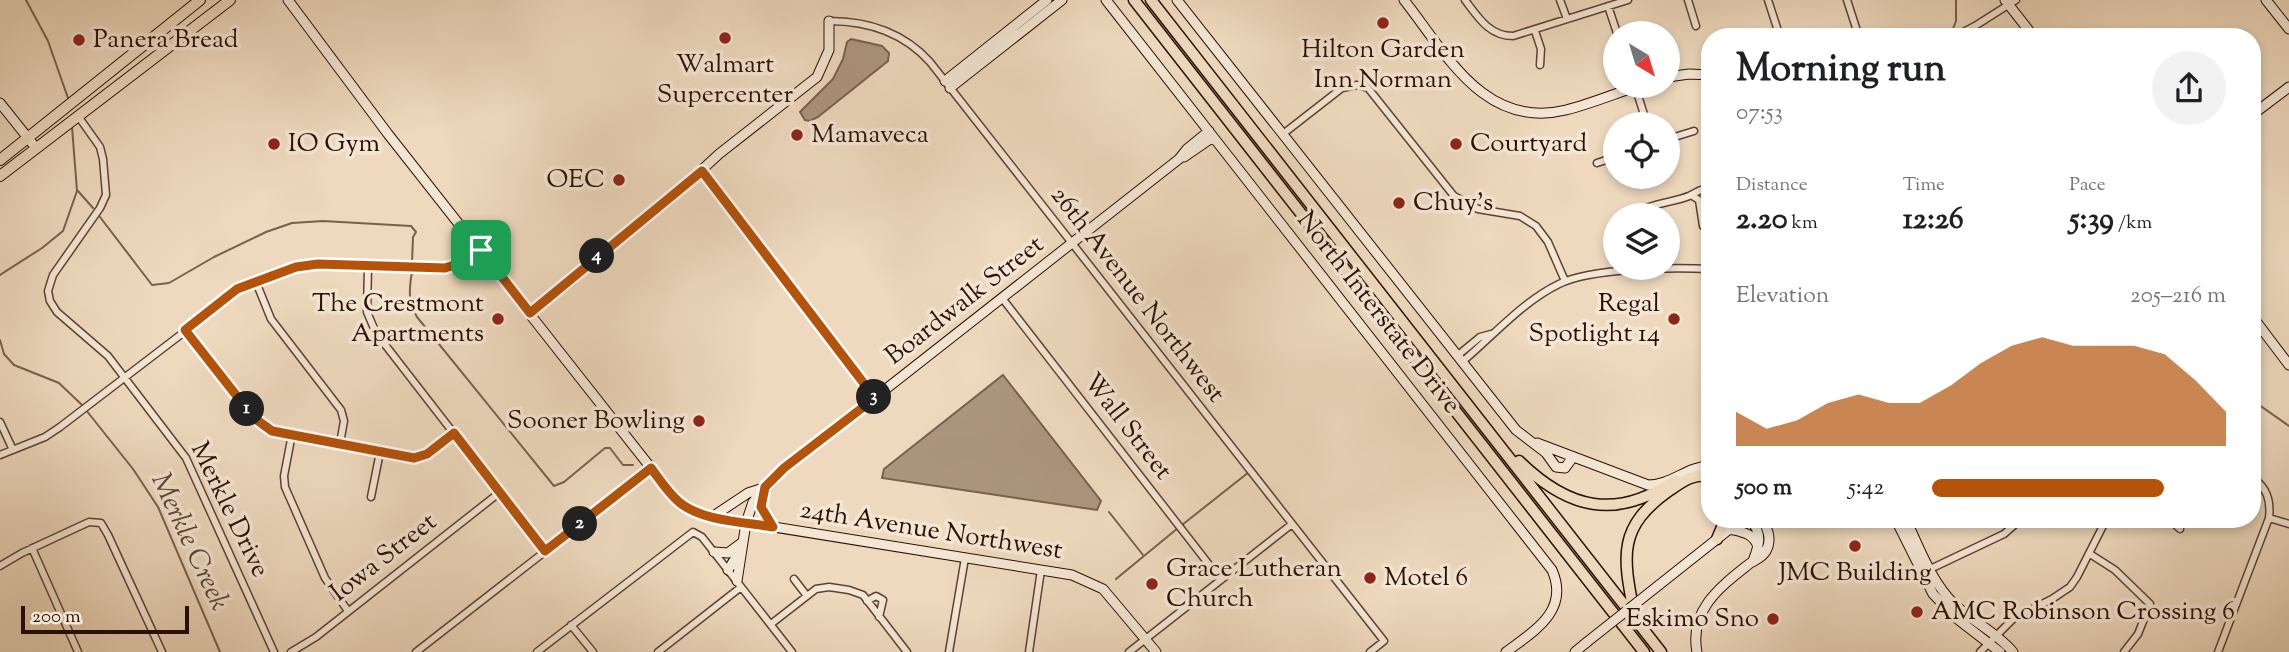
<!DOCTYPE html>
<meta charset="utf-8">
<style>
body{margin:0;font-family:"Sorts Mill Goudy",serif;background:#f2f2f2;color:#202124;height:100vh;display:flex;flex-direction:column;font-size:26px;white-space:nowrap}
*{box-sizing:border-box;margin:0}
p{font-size:23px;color:#757577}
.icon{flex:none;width:38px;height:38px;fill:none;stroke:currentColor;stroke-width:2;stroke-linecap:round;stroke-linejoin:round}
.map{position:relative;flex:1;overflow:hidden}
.details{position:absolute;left:1701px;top:28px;width:560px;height:500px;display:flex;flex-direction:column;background:#fff;border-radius:28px;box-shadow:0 4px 10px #0003}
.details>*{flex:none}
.needle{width:46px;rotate:142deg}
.tools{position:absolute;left:1603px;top:21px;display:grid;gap:14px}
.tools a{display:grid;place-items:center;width:77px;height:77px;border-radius:50%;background:#fff;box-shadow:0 4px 10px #0003;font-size:35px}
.scale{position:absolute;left:21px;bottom:18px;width:168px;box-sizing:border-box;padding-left:7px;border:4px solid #2c1004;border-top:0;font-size:19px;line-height:24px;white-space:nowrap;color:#2c1004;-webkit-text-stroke:5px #f4e6d5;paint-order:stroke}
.pin{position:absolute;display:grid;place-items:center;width:60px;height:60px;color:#fff;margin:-30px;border-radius:14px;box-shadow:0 4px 10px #0006}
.km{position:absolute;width:35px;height:35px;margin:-18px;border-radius:50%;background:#222;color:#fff;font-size:19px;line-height:35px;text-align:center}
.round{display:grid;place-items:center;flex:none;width:74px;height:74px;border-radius:37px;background:#f2f2f2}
.headline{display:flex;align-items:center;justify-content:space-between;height:119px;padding:0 35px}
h1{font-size:38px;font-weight:800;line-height:52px}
.stats{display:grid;grid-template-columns:repeat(3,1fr);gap:10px;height:119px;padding:7px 35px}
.stats div{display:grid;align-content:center}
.stats b{font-size:30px;font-weight:800}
.stats small{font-size:19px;font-weight:400}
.stats p{font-size:19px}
.chart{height:196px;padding:14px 35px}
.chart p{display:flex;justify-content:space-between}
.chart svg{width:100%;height:126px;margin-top:7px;fill:#b45309;opacity:.7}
ul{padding:0 35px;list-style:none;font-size:23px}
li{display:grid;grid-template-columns:112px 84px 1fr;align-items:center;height:52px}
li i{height:18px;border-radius:9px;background:#b45309}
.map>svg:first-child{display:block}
.water{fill:#ac957f;stroke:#79604e;stroke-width:2}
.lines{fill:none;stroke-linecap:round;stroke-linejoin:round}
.stream{stroke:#79604e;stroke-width:2}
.street-casing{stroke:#5c4232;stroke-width:9}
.secondary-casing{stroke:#2c1004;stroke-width:11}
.primary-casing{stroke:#2c1004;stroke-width:12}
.highway-casing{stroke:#2c1004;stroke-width:13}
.street{stroke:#f4e6d5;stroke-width:6}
.secondary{stroke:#f4e6d5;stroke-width:9}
.primary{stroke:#eed9be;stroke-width:10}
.highway{stroke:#eed9be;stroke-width:10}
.secondary-bridge-casing{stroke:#2c1004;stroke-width:11;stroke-linecap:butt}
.secondary-bridge{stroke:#f4e6d5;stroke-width:9}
.route-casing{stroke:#fff;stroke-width:14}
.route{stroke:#b45309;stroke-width:9}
.poi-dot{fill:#8f2418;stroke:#f4e6d5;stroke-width:2.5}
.labels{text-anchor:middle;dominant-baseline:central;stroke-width:7;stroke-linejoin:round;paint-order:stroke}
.poi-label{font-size:26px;fill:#2c1004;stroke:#f4e6d5;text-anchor:start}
.street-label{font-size:26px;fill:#2c1004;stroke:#f4e6d5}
.water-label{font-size:28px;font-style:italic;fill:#5f4535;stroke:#f4e6d5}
</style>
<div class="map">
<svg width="2289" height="652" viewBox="0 0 2289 652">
<rect width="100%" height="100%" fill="#eed9be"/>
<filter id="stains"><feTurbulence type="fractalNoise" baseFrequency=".00286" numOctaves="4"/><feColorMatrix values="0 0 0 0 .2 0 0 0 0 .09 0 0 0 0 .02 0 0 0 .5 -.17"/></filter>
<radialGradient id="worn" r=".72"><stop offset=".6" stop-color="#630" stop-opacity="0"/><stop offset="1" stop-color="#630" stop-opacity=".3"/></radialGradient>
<path class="water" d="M851 39 882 46 889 53 888 61 818 117 810 121 805 120 800 112 833 79 843 59 847 42Z
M1003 375 1101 501 1097 510 882 478 884 469Z"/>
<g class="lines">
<path class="stream" d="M26 0 48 41 69 101
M1950 37 1956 21V0
M78 191 93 208
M100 217 152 285 169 283 214 257 266 232 292 223 323 221 411 226 416 232 413 237 412 263
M412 272C409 289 408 302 417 317L554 486 564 482 605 448H610L623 465H633
M0 275 42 248 63 231 77 191 72 127
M0 340 4 354 14 365 59 383 82 405
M2252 400 2289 426
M86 410 133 469 158 507 220 652
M1109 512 1143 555
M1182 525 1249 472
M1116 579 1178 528"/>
<g class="street-casing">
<path id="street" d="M1465 0C1478 17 1489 36 1513 36L1628 0
M1560 0 1567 19
M1688 0 1696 26
M1768 0 1780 37
M1847 0 1859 37
M1608 6 1617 33
M829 21C869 21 903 32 930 62L1384 641 1370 652
M1535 31 1541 49 1540 65
M1954 37 1975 26 2016 0
M1635 86 1647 124
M78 116 100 147 103 159 106 195 100 208 53 275 48 291 50 301 57 312 108 356 186 458 274 652
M1283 134 1342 88 1357 85 1368 88 1454 196 1478 209 1520 216 1536 226 1548 242 1565 281
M1668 139 1694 131
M1597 163 1615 157
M702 171 875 398
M1691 195 1699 200 1703 226 1710 231
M1635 215C1642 205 1675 202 1689 196 1696 193 1701 188 1710 188
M368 266 367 312 376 333 545 551
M256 282 271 319 341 410 344 421 340 443
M1002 298 1221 580
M185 330 254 418 272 431 414 458 427 455 454 433
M1457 356 1480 337 1491 334
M1462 362C1493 336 1522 302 1559 284 1591 268 1673 267 1710 269
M0 422 13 450
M292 434 284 476 285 487 325 578 348 611
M0 455 45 437 60 427 243 287 296 267 311 265 445 267 461 264 481 250
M371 497 380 452
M2269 518 2289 524
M2170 520 2180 529
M32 548 78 652
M2090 554 2115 570 2150 604 2138 634 2124 652
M0 566 22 553 89 522 101 523 108 535 162 652
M1926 571 2004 534 2020 520
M794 579 807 596
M867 601 876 596 883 600 879 617
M771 624 816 589 829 587 849 590 863 595 907 652
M571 625 593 652
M291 652 316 637 499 493
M416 652 651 469
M537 652 693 532 702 537 792 652
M658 652 741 587
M949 652 965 558
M1029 652 1041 570
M1129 652 1292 524
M1980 652 2014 618 2052 599 2070 587 2077 577 2106 520
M2218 652 2269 518C2271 500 2267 488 2252 477"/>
</g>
<g class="secondary-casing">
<path id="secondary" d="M288 0 388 134 677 501 692 511 712 517 1072 575 1103 589 1156 652
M1106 0 1552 570C1570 611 1534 631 1506 652
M1177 0 1516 430 1546 453 1556 467 1565 468 1573 457
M1404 0C1446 53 1484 130 1566 110 1590 104 1614 94 1638 86
M2005 0 2034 37
M2266 0 2289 29
M1668 77 1689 74 1710 75
M945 81 1047 0
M950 88 1062 0
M0 103 36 148
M2252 115 2289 87
M1184 157 1213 137
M530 313 570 282 588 264 668 201 719 154 817 77 829 50V21
M2252 316 2289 365
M1537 443 1648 485C1672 485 1687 466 1710 466
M765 487 761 507 773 527
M712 517 748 493 760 489
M1751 520C1763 535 1759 545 1753 561
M1896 520 1933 594 1956 618 2000 652
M1906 520C1920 549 1931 581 1954 604 1973 622 1996 632 2013 652
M1729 529C1742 532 1754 533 1758 547
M714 552 728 553 743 542
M728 570 741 549
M737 581 746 523 753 502 784 469 1179 159 1187 149 1209 131
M1659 585 1741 520
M1575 652 1587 642
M1697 652C1689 610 1720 587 1749 564 1755 560 1762 558 1766 551 1772 540 1768 530 1763 520"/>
</g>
<g class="primary-casing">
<path id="primary" d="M0 160 200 0
M0 176 230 0"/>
</g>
<g class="highway-casing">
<path id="highway" d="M1134 0 1644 652
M1151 0 1661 652
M1519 461C1568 509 1616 521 1675 480
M1717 539 1725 520
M1634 613C1623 556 1617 527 1670 490 1683 481 1694 473 1710 476"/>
</g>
<use href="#street" class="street"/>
<use href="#secondary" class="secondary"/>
<use href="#primary" class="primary"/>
<use href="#highway" class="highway"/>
<g class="secondary-bridge-casing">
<path id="secondary-bridge" d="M1587 642 1659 585"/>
</g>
<use href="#secondary-bridge" class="secondary-bridge"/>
</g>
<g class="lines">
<g class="route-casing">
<path id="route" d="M702 171 875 398 784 468 765 487 761 507 773 527C744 522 701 521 679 502 668 493 660 480 651 468L545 551 454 433 427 454 414 458 272 431 254 418 185 330 237 289 296 267 318 264 445 268 467 261 481 250 530 313Z"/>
</g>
<use href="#route" class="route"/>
</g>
<g class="poi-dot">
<circle cx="1383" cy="23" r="7"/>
<circle cx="725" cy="38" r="7"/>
<circle cx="79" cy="40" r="7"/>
<circle cx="797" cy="135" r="7"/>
<circle cx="274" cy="144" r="7"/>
<circle cx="1456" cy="144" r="7"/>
<circle cx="619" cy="180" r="7"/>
<circle cx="1399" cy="203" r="7"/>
<circle cx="498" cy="319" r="7"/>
<circle cx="1674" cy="319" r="7"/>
<circle cx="699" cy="421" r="7"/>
<circle cx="1855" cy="546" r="7"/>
<circle cx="1370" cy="578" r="7"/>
<circle cx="1152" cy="584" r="7"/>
<circle cx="1917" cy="612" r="7"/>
<circle cx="1773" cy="619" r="7"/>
</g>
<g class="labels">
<g class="poi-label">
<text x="93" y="40">Panera Bread</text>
<text x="1383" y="50" text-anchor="middle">Hilton Garden<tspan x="1383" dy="30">Inn Norman</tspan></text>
<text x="725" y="65" text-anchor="middle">Walmart<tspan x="725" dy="30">Supercenter</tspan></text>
<text x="811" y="135">Mamaveca</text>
<text x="288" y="144">IO Gym</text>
<text x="1470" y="144">Courtyard</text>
<text x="605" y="180" text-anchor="end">OEC</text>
<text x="1413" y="203">Chuy's</text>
<text x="484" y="304" text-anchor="end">The Crestmont<tspan x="484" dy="30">Apartments</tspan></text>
<text x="1660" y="304" text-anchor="end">Regal<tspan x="1660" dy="30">Spotlight 14</tspan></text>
<text x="685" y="421" text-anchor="end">Sooner Bowling</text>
<text x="1166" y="569">Grace Lutheran<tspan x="1166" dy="30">Church</tspan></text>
<text x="1855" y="573" text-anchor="middle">JMC Building</text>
<text x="1384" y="578">Motel 6</text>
<text x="1931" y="612">AMC Robinson Crossing 6</text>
<text x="1759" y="619" text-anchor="end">Eskimo Sno</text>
</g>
<g class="street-label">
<text transform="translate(1137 295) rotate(52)">26th Avenue Northwest</text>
<text transform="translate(965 301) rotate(-38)">Boardwalk Street</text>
<text transform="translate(1378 313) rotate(52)">North Interstate Drive</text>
<text transform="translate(1127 427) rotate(52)">Wall Street</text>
<text transform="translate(229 510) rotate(64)">Merkle Drive</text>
<text transform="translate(931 531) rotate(9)">24th Avenue Northwest</text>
<text transform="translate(384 558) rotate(-38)">Iowa Street</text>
</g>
<g class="water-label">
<text transform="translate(189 542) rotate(65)">Merkle Creek</text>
</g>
</g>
<rect width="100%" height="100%" filter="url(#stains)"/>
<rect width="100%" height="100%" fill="url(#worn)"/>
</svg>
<div class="tools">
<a><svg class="needle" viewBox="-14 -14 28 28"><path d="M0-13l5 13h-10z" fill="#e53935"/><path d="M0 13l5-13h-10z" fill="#757577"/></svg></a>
<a><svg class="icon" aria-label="locate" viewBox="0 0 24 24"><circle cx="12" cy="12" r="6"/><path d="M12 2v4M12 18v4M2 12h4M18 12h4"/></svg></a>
<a><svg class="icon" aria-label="layers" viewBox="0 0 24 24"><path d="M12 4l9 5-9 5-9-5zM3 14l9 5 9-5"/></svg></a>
</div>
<div class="scale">200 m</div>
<div class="pin" style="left:481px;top:250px;background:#1e9e55"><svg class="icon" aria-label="arrive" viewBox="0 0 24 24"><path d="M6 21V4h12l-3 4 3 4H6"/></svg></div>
<b class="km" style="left:247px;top:409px">1</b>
<b class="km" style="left:580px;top:524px">2</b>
<b class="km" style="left:874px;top:397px">3</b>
<b class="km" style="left:597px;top:256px">4</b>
<section class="details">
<div class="headline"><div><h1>Morning run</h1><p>07:53</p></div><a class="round"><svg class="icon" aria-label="share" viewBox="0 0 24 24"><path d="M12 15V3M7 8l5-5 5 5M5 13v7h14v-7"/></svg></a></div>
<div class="stats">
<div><p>Distance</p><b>2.20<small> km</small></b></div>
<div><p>Time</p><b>12:26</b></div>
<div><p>Pace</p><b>5:39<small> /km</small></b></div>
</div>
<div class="chart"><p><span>Elevation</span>205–216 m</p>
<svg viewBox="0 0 160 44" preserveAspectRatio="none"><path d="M0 44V32L10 38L20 35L30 29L40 26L50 29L60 29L70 23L80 15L90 9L100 6L110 9L120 9L130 9L140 12L150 21L160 32V44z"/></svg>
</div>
<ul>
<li><b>500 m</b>5:42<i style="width:79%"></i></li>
</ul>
</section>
</div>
